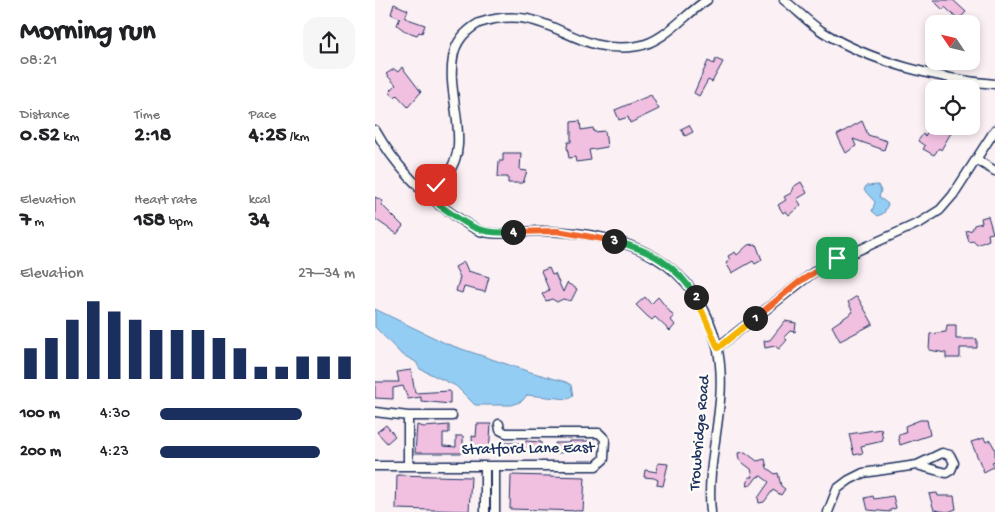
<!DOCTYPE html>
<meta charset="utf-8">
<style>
body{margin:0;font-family:"Gochi Hand",sans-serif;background:#f6f6f6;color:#202124;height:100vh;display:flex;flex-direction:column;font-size:19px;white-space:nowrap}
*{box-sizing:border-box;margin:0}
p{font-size:16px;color:#757577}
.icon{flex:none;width:28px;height:28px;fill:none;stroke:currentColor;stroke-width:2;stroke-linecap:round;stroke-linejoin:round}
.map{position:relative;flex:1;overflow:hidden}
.drawer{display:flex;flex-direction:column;background:#fff;width:375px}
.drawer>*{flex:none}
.needle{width:32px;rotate:305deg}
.fabs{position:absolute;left:550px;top:15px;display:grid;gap:10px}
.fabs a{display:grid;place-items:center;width:55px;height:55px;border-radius:10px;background:#fff;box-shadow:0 2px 8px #0003;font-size:25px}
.pin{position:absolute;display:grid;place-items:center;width:42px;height:42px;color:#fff;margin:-21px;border-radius:10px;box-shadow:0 2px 8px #0006}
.km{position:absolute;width:25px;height:25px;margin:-12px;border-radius:50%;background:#222;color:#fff;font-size:14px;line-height:25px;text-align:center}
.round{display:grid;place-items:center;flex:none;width:52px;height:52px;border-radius:15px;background:#f6f6f6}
.headline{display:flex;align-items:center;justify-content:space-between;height:85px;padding:0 20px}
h1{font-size:28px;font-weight:700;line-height:38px}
.figures{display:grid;grid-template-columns:repeat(3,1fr);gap:8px;height:85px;padding:5px 20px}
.figures div{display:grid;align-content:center}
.figures b{font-size:21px;font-weight:700}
.figures small{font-size:14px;font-weight:400}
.figures p{font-size:14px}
.chart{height:140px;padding:10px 20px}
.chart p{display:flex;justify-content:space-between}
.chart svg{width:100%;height:90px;margin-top:5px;stroke:#1b2f5e;stroke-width:6}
ul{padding:0 20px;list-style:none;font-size:16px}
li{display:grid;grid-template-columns:80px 60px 1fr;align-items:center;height:38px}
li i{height:12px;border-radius:6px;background:#1b2f5e}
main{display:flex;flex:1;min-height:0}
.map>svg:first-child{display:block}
.water{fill:#94cdf3;stroke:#648eb7}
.building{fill:#f1c0e1;stroke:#1b2f5e}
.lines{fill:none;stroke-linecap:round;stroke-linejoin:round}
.minor-casing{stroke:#1b2f5e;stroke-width:11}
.minor{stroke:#fdfcf7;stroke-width:8}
.split-1-casing{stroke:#fff;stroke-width:10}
.split-2-casing{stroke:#fff;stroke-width:10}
.split-3-casing{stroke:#fff;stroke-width:10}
.split-4-casing{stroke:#fff;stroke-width:10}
.split-5-casing{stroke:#fff;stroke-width:10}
.split-6-casing{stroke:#fff;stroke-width:10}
.split-1{stroke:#f0652b;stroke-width:6}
.split-2{stroke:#f5b400;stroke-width:6}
.split-3{stroke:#22a559;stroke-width:6}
.split-4{stroke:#f0652b;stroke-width:6}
.split-5{stroke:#22a559;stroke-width:6}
.split-6{stroke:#f5b400;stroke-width:6}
.labels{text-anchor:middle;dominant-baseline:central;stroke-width:5;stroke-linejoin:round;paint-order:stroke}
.street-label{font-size:16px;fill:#1b2f5e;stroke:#fdfcf7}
</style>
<main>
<section class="drawer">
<div class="headline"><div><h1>Morning run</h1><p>08:21</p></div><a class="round"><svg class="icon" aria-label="share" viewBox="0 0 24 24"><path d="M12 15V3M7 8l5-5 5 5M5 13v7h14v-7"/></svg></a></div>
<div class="figures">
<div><p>Distance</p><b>0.52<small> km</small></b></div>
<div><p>Time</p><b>2:18</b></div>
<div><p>Pace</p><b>4:25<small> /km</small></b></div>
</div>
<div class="figures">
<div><p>Elevation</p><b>7<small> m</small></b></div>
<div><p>Heart rate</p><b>158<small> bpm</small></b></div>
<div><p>kcal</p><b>34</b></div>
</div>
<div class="chart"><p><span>Elevation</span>27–34 m</p>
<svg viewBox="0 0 160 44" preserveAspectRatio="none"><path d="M5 44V29M15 44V24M25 44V15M35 44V6M45 44V11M55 44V15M65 44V20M75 44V20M85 44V20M95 44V24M105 44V29M115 44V38M125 44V38M135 44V33M145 44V33M155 44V33"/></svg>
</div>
<ul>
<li><b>100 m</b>4:30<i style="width:73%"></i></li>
<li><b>200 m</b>4:23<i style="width:82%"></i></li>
</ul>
</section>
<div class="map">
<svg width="620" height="512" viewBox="0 0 620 512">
<rect width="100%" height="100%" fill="#fbf0f3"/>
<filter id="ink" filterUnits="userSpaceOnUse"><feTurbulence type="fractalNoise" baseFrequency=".02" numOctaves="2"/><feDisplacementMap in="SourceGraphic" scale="10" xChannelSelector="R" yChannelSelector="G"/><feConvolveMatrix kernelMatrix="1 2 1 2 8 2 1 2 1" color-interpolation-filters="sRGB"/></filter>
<g filter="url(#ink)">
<path class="water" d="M503 185 506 191 504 197 513 204 509 213 503 216 497 211 500 202 489 190 491 186Z
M0 309 72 344 152 371 191 382 196 385 198 396 193 399 152 395 147 401 137 405H100L81 386 45 369 41 362 26 354 0 327Z"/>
<path class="building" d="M558 0H578L591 12 583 20 570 7 568 10Z
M19 4 33 10 30 18 50 25 47 33 44 32 42 35 30 31 22 25 25 18 16 14Z
M341 59 348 62 337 82 333 80 324 96 319 93 333 61 339 64Z
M27 67 46 92 33 107 22 95 20 97 14 92 21 85 11 74 19 69 23 72Z
M276 95 284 109 255 123 253 117 244 120 240 110Z
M205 121 206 130 218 128 219 132 230 131 232 147 214 150 216 160 201 162 200 157 194 158 192 147 193 142H196V122Z
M487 121 493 135 512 141 509 150 478 139 481 146 471 153 462 135Z
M314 125 318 132 310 136 306 129Z
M566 126H580L566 150 564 148 559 155 548 149 550 146 543 141 548 134 550 136 553 131 558 134 562 127 565 128Z
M128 153H146L145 170 152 171 148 183H133V177H123L124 161H128Z
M426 182 432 193 422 199 426 205 414 215 411 211 408 213 403 205 411 200 409 197 416 193 418 187Z
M0 197 8 201 6 204 28 226 22 234 0 219Z
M613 216 618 233 613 234 614 240 602 245 598 241 594 242 591 231 597 230 599 225 607 223 606 218Z
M381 244 387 260 380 264 378 261 357 273 351 263 355 260 353 256 360 252 362 255 373 245Z
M89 262 93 271 114 277 110 292 89 287 87 293 81 291 85 277 80 267Z
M174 268 177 275 180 274 188 292 192 283 202 289 196 301 188 299 182 302 177 299 171 301 167 294 174 290 166 271Z
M482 296 498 324 465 341 457 326 478 312 473 302Z
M270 297 276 304 283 297 299 317 296 320 300 325 295 331 280 317 277 320 272 316 261 305Z
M410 321 421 323 420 332 415 331 409 337 412 340 404 349 400 346 390 348 389 341 395 340Z
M572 325H581V339H602V348H585V358H571V353L554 350 555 334 571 332Z
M36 370 40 393 75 391V404L46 401V397L33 399 28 386 18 388V399L0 398V382H24L22 372Z
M545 420H552L555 435 525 445 523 435 531 433 530 426Z
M102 424H116L114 454H98L97 436 101 437Z
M11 425 20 436 12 443 2 432Z
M42 425 49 427 74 425V433H68V446L81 447V436H88V453H40Z
M506 429 508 441 486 446 488 453 479 455 474 434Z
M609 438 611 442 615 440 620 449V461L617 462 620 466 609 472 596 442Z
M151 441 166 442V452L128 453V443H150Z
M195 441H219V451L181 453 180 443H195Z
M370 452 382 461 390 459 392 468 400 474 403 473 406 486 410 489 406 495 398 490 389 502 384 503 383 498 394 482 386 476 382 477 376 485 372 486 374 477H378L376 469 364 460 363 453Z
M283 463 293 464 288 486 282 485 283 480 279 478 269 477 270 470 282 472Z
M22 475 96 477 94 511 21 509Z
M136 475 210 477 208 511 135 509Z
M562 493 563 496H579L581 509 573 512 559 510 554 494Z
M498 496 499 499 518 496 521 508 515 510V512L493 510 490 498Z"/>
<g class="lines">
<g class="minor-casing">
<path id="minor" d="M409 0C422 10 434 23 448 32 494 61 566 80 620 84
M0 130C20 165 46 193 79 215 87 221 96 227 105 231 124 237 149 230 169 231 251 233 322 259 342 346 355 402 330 457 336 512
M602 160 620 171
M44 188 57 187 68 179
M64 205C64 179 82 169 83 145 85 116 73 87 78 58 80 42 90 31 104 23 175 0 196 58 263 46 289 42 310 14 332 0
M343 347 444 268 546 222 565 210 578 195 620 130
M0 412 33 416H77
M33 416V466
M0 466H221L229 459 230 439 224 433H131L125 430 124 424
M110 512V466
M120 512V466
M453 512 462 489 474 480 488 473 542 465 571 473 576 470 579 463 575 455 567 453 542 465"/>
</g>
<use href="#minor" class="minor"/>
</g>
</g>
<g class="lines" filter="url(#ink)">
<g class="split-1-casing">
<path id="split-1" d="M380 318 424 282 462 258"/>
</g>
<g class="split-2-casing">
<path id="split-2" d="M321 297 343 348 380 318"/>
</g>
<g class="split-3-casing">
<path id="split-3" d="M239 241C275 250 302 265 321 297"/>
</g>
<g class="split-4-casing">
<path id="split-4" d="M138 232 182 231 239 241"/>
</g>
<g class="split-5-casing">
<path id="split-5" d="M67 185 64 205C93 225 102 235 138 232"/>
</g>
<g class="split-6-casing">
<path id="split-6" d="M61 185 71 176 67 185"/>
</g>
<use href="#split-1" class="split-1"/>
<use href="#split-2" class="split-2"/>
<use href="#split-3" class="split-3"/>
<use href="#split-4" class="split-4"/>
<use href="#split-5" class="split-5"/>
<use href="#split-6" class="split-6"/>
</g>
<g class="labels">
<g class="street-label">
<text transform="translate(326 433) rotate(-85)">Trowbridge Road</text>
<text transform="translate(153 450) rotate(-1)">Stratford Lane East</text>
</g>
</g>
</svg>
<div class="fabs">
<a><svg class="needle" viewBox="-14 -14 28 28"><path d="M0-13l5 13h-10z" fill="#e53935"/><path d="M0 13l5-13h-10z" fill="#757577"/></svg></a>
<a><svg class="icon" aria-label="locate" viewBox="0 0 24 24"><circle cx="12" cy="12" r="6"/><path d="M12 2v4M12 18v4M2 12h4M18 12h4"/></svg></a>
</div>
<div class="pin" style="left:462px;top:258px;background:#1e9e55"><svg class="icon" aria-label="arrive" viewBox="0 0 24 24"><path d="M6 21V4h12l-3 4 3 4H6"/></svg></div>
<div class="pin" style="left:61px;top:185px;background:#d93025"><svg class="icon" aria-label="check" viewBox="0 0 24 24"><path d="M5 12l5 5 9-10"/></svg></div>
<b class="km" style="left:380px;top:318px">1</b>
<b class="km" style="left:321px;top:297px">2</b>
<b class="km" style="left:239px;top:241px">3</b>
<b class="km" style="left:138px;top:232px">4</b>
</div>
</main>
